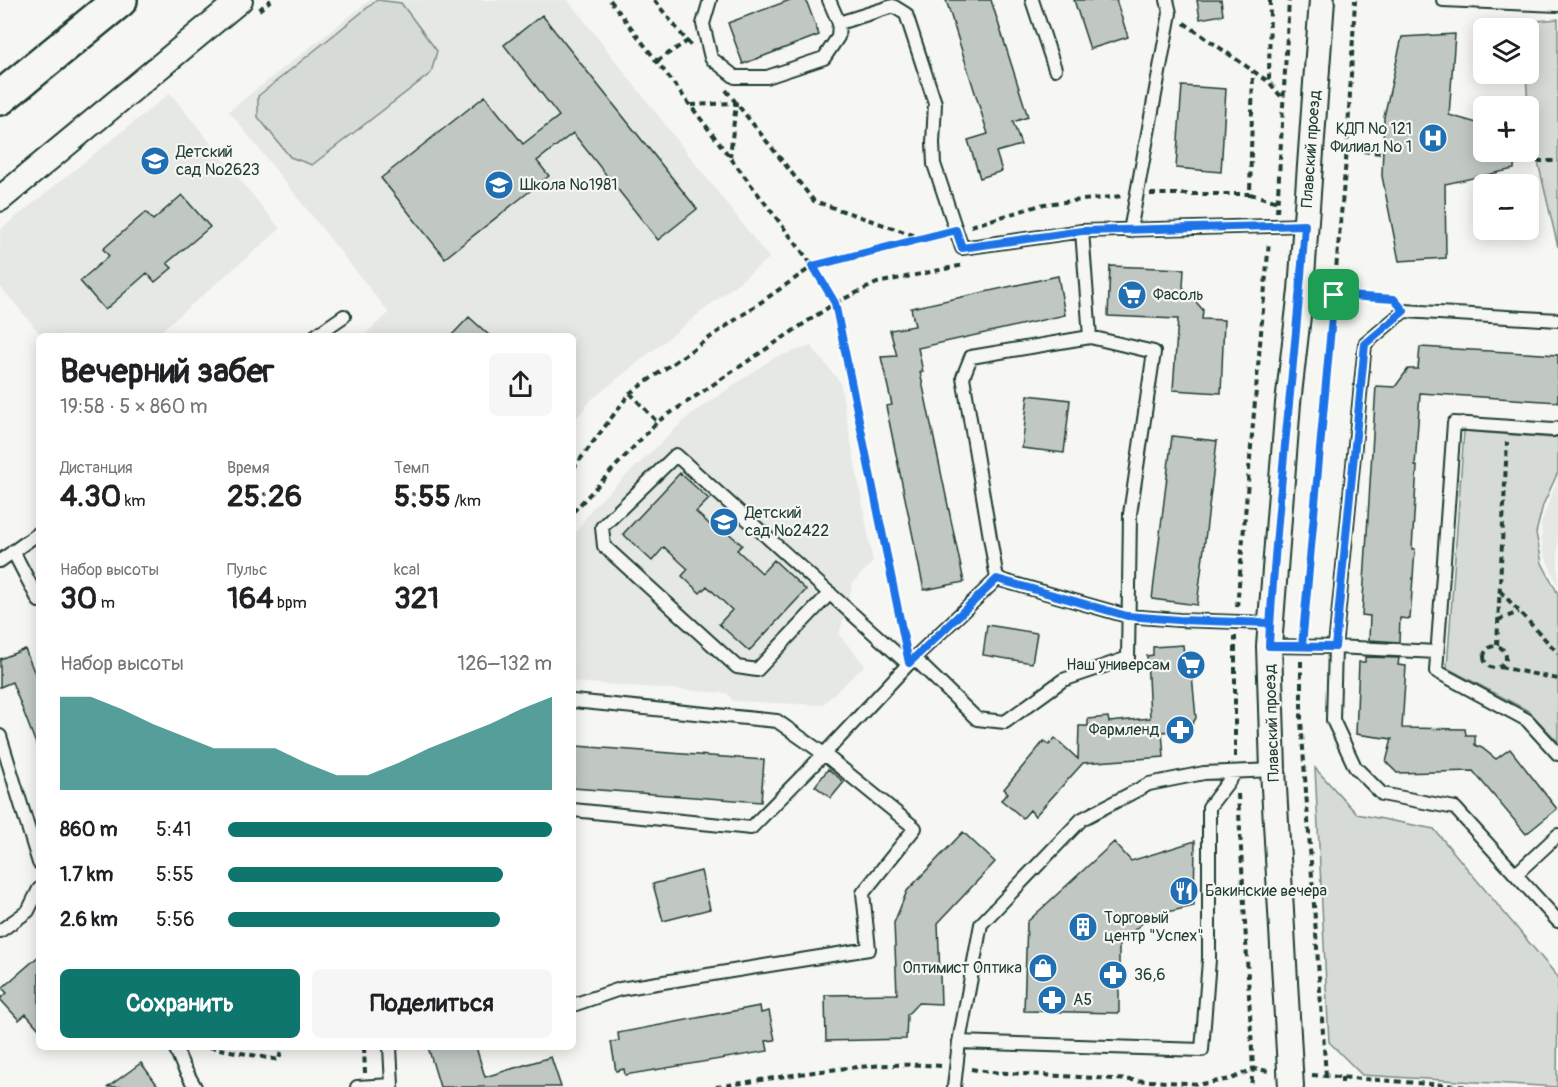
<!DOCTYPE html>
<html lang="ru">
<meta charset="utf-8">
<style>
body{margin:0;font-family:Pangolin,sans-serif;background:#f6f6f6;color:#202124;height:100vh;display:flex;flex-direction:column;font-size:22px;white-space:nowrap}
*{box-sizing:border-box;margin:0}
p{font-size:20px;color:#757577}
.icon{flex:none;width:33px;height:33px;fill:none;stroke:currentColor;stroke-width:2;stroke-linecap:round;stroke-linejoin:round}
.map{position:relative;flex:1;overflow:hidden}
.details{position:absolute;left:36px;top:333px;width:540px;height:717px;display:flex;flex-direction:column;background:#fff;border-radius:9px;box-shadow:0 3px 15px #0003}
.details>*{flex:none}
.tools{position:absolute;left:1473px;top:18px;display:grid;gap:12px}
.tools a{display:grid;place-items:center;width:66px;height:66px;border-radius:9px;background:#fff;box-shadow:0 3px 15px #0003;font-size:30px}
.pin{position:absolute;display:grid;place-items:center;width:51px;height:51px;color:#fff;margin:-26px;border-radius:12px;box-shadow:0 3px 9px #0006}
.round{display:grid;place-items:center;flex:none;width:63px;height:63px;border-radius:9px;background:#f6f6f6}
.headline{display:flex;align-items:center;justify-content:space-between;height:102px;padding:0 24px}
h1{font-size:33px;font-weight:800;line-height:45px}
.figures{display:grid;grid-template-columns:repeat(3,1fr);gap:9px;height:102px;padding:6px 24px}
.figures div{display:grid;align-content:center}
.figures b{font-size:30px;font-weight:800}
.figures small{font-size:16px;font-weight:400}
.figures p{font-size:16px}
.chart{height:168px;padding:12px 24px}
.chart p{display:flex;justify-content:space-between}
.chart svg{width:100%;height:108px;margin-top:6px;fill:#0f766e;opacity:.7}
.button{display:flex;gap:12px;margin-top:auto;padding:12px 24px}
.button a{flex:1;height:69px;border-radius:9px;background:#0f766e;color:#fff;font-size:24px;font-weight:800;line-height:69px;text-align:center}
.button a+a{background:#f6f6f6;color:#202124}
ul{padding:0 24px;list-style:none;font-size:20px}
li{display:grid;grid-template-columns:96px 72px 1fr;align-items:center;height:45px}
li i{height:15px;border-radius:8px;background:#0f766e}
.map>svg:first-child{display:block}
.built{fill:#e6e8e4}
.green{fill:#d6dbd6;stroke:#7a8c85;stroke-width:1.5}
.building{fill:#c1c8c3;stroke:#1f3d34;stroke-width:1.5}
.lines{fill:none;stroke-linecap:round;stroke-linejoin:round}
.service-casing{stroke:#1f3d34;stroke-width:16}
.minor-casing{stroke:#1f3d34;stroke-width:28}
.secondary-casing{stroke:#1f3d34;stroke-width:38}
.path{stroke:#1f3d34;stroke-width:4;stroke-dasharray:6 4.5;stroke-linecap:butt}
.service{stroke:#f6f6f2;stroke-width:12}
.minor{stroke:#f6f6f2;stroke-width:24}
.secondary{stroke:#f6f6f2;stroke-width:33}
.route-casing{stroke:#fff;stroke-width:12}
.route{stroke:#1a73e8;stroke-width:8}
.labels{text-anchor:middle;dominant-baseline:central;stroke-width:4.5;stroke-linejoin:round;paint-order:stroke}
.poi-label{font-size:16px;fill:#1f3d34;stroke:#f6f6f2;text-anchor:start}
.street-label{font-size:16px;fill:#1f3d34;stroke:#f6f6f2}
</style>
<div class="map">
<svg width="1558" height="1087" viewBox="0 0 1558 1087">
<rect width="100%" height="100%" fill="#f6f6f2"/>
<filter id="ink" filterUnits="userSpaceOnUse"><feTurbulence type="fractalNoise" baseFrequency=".0167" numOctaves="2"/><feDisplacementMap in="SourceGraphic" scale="12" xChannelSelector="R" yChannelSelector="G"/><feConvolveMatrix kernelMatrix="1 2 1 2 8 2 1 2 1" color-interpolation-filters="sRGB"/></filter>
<g filter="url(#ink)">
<path class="built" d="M370 0H568L769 258 592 399 573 422V336H363L389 313 229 111Z
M170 93 280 229 155 336H42L0 286V230Z
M811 346 840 382 873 562 853 582 839 635 865 665 822 705 733 701 727 693 573 682V537L593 507 689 416 773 358Z
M1558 478V586L1543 551 1541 523Z"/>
<path class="green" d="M377 0 401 3 437 51 431 73 312 165 290 157 258 117V96Z
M1558 19V247L1529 124 1526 74H1528V28H1525V22Z
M1464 431 1552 438 1558 436V472L1543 505 1536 533 1542 563 1558 594V742L1529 711 1447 668Z
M1315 768 1357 814 1434 829 1558 977 1557 1087 1362 1075 1329 1042Z"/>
<path class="building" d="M790 0H806L819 35 743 64 728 23Z
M946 0H991L1028 117 1013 122 1021 145 996 152 1002 171 980 178 968 140 988 134Z
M1074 0H1116L1128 37 1090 49Z
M1197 0H1221L1223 15 1200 19Z
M542 15 697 209 658 240 573 133 537 161 549 176 445 258 381 178 485 96 523 144 559 116 504 45Z
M1455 34 1449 115 1484 125V152H1515L1514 169 1445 184 1446 258 1399 261 1382 176 1384 117 1402 37Z
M1182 86 1226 89 1221 172 1176 168Z
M182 195 210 227 167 263 172 268 155 282 147 273 105 310 80 281 109 256 103 249 146 212 153 220Z
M1110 266 1184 269 1183 287 1203 310 1202 319 1224 320 1221 393 1173 390 1178 319 1108 316Z
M1058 276 1065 315 918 348 923 372H920L964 582 924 590 886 406 892 405 881 357 897 356 890 330 915 326 911 308Z
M469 317 490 336H451Z
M1420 347 1558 355V402L1420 393 1415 466H1417L1412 549H1415L1410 619 1400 618 1399 642 1369 640 1370 616 1362 615 1376 386 1395 387 1408 369H1418Z
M1028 395 1070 400 1064 453 1022 448Z
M1172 436 1217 441 1197 605 1152 599Z
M680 473 709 499 696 512 721 535 725 530 742 545 737 550 762 573 774 560 806 590 749 651 719 624 732 610 707 586 700 593 682 576 688 569 664 547 652 561 623 534Z
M987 625 1037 633 1032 663 983 655Z
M1183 645 1184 655 1190 654 1196 718 1189 729 1162 732 1164 757 1083 763 1035 816 1030 810 1023 818 1001 800 1008 793 1004 789 1044 741 1049 745 1055 738 1078 759 1079 726H1088V719L1108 717 1109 722 1150 718 1147 656 1153 655V647Z
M25 649 39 684 38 749 12 682 0 687V659Z
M1365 657 1399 658 1398 665 1406 666 1402 728 1465 729 1466 735H1475V745L1482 748 1496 759 1510 749 1557 809 1526 834 1473 771 1397 773 1386 762 1392 739 1356 734 1359 662H1365Z
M576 746 764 760 761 802 573 788Z
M828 769 844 782 831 798 815 786Z
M963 832 995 862 938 923 941 1004 918 1003 907 1015 906 1039 826 1041 825 995 897 994 894 923 907 891Z
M1195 841 1194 906 1150 916 1119 944V1013L1024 1011 1027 922 1114 842 1131 861Z
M701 871 710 909 663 921 653 884Z
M39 956V1029L26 1014 19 1020 0 999 7 993 2 988Z
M760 1006 761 1013 769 1011 775 1040 766 1041 768 1051 625 1075 624 1069 616 1071 611 1042 619 1041 618 1033Z
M428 1047H476L485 1077 551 1057 561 1087H440Z
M141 1063 159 1087H108Z"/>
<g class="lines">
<g class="service-casing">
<path id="service" d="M710 0 703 24 711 58 735 77H767L824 58 838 37 839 23 829 0
M1032 0 1055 69
M1443 0 1558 5
M839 23 893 6 906 14 935 103 933 143 934 164 962 248 1082 231 1305 225
M1130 231 1170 13 1167 0
M315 336 344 316
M1558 428 1553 430 1454 423 1436 671 1527 720 1558 754
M13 551 39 601
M0 561 39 533
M997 579 963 377 971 357 1090 337 1082 231
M997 579 1127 616 1179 620 1270 623
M830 593 757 670 737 667 604 546 602 527 676 455 908 664
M1269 646 1335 647 1333 720 1355 767 1382 794 1455 808 1558 921
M1437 652 1335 647 1365 344 1404 311 1558 320
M914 658 977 719 1005 722 1063 680 1128 658 1130 514 1154 352 1090 337
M573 701 777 721 824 754 915 828 863 893 869 949 620 989 573 1005
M0 736 39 863
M573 810 751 828 824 754 914 658 997 579
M1516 874 1558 835
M0 931 28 911 39 889
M959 1042 981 924 1082 819 1149 784 1204 773 1273 770
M175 1047 183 1066 195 1087
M357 1087 392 1085 390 1047
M954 1087 959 1042 1202 1050 1209 960V807L1235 773"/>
</g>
<g class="minor-casing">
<path id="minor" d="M0 199 240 0
M1291 1087 1273 770 1269 646 1288 403 1301 290 1322 0"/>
</g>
<g class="secondary-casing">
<path id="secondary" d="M0 98 120 0"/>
</g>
<path class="path" d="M610 0 813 266 835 303 877 283 964 265
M654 0 691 46
M1270 0 1269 82 1283 99
M259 10 271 0
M1184 23 1269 82
M657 61 689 40
M726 90 814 201 922 238
M691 105 736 103 730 157
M1332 148 1382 153
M1537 161H1558
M1150 194H1250L1253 71
M1250 194 1278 202
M1277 212 1289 0
M971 226 1044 204 1122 196
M1334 295 1394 299
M630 393 657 422
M573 469 630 393 813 266 941 234
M573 512 657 422 835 303 903 639
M1500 591 1558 653
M1237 607 1269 241
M1498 620 1519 612
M1303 632 1347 149 1355 0
M1497 645 1507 442
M1484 657a11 11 0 1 1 22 0a11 11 0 1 1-22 0Z
M1301 661V720L1326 1076
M1500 667 1558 679
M1235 757V636
M1238 794 1253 1069 1251 1087
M209 1047 279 1060 282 1047
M364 1047 365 1073
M971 1069 990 1072 1202 1084 1231 1079 1253 1069 1269 1071
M1312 1075 1470 1087
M1342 1077V1087
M716 1087C790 1076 867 1060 942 1066"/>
<use href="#service" class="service"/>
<use href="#minor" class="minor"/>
<use href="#secondary" class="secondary"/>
</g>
</g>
<g class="lines" filter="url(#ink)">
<g class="route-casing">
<path id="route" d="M1334 295 1302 646H1269L1270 623 1179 620 1127 616 997 579 909 663 835 303 813 266 956 230 962 248 1082 231 1305 225C1295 366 1276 505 1269 646L1335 647 1365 344 1404 311 1394 299 1334 295"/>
</g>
<use href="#route" class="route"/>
</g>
<defs>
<g id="hospital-disc" transform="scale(1.5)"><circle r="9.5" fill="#1f6fb2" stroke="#f6f6f2"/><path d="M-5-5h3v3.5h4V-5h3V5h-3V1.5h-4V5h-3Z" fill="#fff"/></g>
<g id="school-disc" transform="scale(1.5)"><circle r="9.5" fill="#1f6fb2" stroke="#f6f6f2"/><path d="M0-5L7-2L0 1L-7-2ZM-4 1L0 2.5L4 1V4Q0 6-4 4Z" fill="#fff"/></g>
<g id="supermarket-disc" transform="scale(1.5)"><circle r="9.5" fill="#1f6fb2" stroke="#f6f6f2"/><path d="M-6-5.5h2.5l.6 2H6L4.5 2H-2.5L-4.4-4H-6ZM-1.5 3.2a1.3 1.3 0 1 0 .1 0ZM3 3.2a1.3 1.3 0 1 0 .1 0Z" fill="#fff"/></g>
<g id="pharmacy-disc" transform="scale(1.5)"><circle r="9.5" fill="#1f6fb2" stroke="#f6f6f2"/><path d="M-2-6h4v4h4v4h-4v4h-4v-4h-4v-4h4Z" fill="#fff"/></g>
<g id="restaurant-disc" transform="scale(1.5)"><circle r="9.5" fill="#1f6fb2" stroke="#f6f6f2"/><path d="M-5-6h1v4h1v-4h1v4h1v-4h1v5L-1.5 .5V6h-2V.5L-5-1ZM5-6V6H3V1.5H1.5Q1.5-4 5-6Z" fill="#fff"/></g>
<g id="building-disc" transform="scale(1.5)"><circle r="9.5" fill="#1f6fb2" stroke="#f6f6f2"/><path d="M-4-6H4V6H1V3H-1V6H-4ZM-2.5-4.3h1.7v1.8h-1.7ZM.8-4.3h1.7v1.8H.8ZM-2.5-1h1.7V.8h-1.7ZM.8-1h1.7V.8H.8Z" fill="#fff"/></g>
<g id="shop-disc" transform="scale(1.5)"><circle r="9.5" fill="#1f6fb2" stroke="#f6f6f2"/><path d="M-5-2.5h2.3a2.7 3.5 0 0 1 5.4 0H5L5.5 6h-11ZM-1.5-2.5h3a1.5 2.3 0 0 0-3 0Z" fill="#fff"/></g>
</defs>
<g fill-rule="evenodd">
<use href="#hospital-disc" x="1433" y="138"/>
<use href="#school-disc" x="155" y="161"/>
<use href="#school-disc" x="499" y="185"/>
<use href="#supermarket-disc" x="1132" y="295"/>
<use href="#school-disc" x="724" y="522"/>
<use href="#supermarket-disc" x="1191" y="665"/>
<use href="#pharmacy-disc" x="1180" y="730"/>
<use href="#restaurant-disc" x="1184" y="891"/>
<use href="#building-disc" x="1083" y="927"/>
<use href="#shop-disc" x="1043" y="968"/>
<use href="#pharmacy-disc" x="1113" y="975"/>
<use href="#pharmacy-disc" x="1052" y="1000"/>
</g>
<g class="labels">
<g class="poi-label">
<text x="1412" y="129" text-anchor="end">КДП № 121<tspan x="1412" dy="18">Филиал № 1</tspan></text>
<text x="176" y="152">Детский<tspan x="176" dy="18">сад №2623</tspan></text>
<text x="520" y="185">Школа №1981</text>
<text x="1153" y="295">Фасоль</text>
<text x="745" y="513">Детский<tspan x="745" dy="18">сад №2422</tspan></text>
<text x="1170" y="665" text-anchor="end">Наш универсам</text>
<text x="1159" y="730" text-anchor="end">Фармленд</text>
<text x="1205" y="891">Бакинские вечера</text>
<text x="1104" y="918">Торговый<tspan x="1104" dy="18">центр "Успех"</tspan></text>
<text x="1022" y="968" text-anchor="end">Оптимист Оптика</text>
<text x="1134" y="975">36,6</text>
<text x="1073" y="1000">А5</text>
</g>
<g class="street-label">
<text transform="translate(1311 149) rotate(-86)">Плавский проезд</text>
<text transform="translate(1272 723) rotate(-92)">Плавский проезд</text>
</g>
</g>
</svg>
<div class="tools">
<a><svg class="icon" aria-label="layers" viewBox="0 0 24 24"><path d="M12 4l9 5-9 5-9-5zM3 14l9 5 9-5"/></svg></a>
<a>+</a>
<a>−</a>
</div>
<div class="pin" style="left:1334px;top:295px;background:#1e9e55"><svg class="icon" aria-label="arrive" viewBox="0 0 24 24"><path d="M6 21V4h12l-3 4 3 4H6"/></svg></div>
<section class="details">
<div class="headline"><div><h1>Вечерний забег</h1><p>19:58 · 5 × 860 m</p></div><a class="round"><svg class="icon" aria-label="share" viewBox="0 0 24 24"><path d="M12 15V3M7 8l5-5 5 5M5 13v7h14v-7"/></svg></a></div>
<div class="figures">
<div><p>Дистанция</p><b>4.30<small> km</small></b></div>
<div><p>Время</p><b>25:26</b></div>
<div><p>Темп</p><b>5:55<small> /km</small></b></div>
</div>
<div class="figures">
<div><p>Набор высоты</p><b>30<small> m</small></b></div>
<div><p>Пульс</p><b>164<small> bpm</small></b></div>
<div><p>kcal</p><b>321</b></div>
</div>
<div class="chart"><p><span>Набор высоты</span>126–132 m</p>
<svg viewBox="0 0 160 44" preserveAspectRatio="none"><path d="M0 44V6L10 6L20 11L30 17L40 22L50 27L60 27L70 27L80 33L90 38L100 38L110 33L120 27L130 22L140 17L150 11L160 6V44z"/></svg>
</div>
<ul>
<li><b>860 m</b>5:41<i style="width:100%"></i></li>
<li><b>1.7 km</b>5:55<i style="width:85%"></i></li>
<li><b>2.6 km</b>5:56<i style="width:84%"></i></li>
</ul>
<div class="button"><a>Сохранить</a><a>Поделиться</a></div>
</section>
</div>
